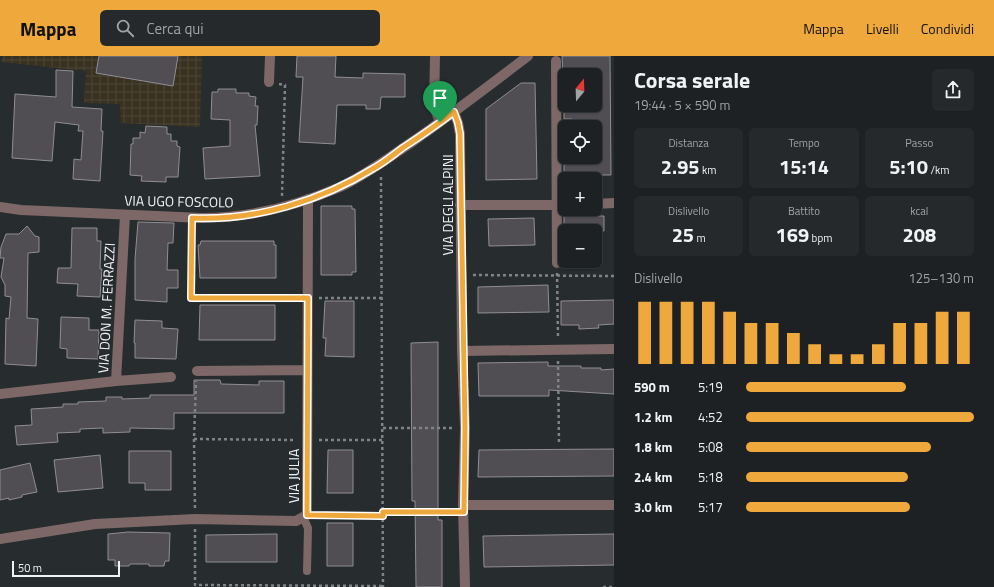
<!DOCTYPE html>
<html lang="it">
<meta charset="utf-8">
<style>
body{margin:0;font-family:"Titillium Web",sans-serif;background:#25292b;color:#f1f3f6;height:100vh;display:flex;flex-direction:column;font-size:15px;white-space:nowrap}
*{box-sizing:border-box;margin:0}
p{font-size:13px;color:#a0a3a6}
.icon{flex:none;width:22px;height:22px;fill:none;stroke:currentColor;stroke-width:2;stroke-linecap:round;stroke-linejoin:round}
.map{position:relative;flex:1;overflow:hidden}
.side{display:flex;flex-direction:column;background:#1d2123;width:380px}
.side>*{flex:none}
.needle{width:26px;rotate:19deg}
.buttons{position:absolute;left:558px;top:12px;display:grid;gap:8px}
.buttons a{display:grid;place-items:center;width:44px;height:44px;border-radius:6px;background:#1d2123;box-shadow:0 1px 3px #0004,0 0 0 1px #3b3e41;font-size:20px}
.scale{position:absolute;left:12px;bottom:10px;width:108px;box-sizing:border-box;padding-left:4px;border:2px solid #f0f3f6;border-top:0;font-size:11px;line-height:14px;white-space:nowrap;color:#f0f3f6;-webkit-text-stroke:3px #272c2f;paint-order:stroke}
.pin{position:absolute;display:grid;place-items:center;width:34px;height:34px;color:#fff;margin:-41px -17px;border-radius:50% 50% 50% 0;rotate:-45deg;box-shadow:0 0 4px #0007}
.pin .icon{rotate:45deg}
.round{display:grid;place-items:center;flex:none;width:42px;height:42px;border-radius:6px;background:#25292b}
.headline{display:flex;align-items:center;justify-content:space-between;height:68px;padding:0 20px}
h1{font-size:22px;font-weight:700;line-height:30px}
.figures{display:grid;grid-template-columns:repeat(3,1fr);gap:6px;height:68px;padding:4px 20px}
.figures div{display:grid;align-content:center;border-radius:6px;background:#25292b;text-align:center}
.figures b{font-size:20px;font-weight:700}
.figures small{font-size:11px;font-weight:400}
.figures p{font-size:11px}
.chart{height:112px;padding:8px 20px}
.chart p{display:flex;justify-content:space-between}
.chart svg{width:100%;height:72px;margin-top:4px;stroke:#eea83c;stroke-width:6}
ul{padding:0 20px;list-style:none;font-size:13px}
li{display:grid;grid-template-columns:64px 48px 1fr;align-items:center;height:30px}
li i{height:10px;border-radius:5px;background:#eea83c}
header{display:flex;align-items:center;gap:24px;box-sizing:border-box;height:56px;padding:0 20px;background:#eea83c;color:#111}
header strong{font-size:19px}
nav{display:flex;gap:22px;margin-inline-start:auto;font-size:14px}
.search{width:280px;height:36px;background:#25292b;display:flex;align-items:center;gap:10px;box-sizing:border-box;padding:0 14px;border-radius:6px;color:#a0a3a6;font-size:15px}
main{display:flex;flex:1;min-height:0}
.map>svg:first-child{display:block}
.industrial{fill:url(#industrial-grid)}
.building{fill:#504e53;stroke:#908e93}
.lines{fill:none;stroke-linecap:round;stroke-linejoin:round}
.path{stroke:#808487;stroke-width:2.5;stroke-dasharray:3 3;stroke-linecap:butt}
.service{stroke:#7d6867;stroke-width:8}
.minor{stroke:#7d6867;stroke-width:10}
.route-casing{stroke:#fff;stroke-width:8}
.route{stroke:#eea83c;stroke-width:5}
.labels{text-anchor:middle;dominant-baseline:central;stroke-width:3;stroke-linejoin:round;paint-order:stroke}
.street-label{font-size:14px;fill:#f0f3f6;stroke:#272c2f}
</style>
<header>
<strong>Mappa</strong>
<div class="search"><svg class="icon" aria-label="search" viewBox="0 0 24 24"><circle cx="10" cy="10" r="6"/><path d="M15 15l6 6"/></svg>Cerca qui</div>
<nav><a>Mappa</a><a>Livelli</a><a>Condividi</a></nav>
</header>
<main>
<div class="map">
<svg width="614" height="531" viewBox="0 0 614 531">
<defs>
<pattern id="industrial-grid" width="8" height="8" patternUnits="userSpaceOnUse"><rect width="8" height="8" fill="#393221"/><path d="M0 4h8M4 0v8" fill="none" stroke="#4c4637"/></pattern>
</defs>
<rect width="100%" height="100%" fill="#272c2f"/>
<path class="industrial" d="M3 0H202L200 71 121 67 120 48 84 47 86 15 1 6Z"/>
<path class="building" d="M99 0H178L173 30 96 17Z
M297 0H336L335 21 363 22V17L405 18V41H381L380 53H366V49H337L335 88 299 86 303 21H296Z
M562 0H610L611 119H564V101H595V67H572V63H564V49H595V19H563Z
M56 14 73 15 72 51 102 53 101 75H103L100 125 73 123 74 103 81 104 83 75H78L79 69 55 66 52 105 12 102 15 38 56 41Z
M521 27H535L537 123 486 124V53Z
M218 33H236V37H249V40L256 41 255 50H258L257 69H255L260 120 205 123 203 92 230 90V64L211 63 212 36H218Z
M146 70 167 71V78H171V85H177V90L180 91 178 121H166V126L141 125 142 120 130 119 131 88H133V82H140V76L145 77Z
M321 150H352V153H355L356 216H352V219H321Z
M564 160H604V175H564Z
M534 162 535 189 489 190 488 163Z
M138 166 174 167 173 187H168L167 214H178V232H167V246L135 244V203Z
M27 170 35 180 39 181V196L28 197 27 262 38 263 36 310 5 308 6 262 9 263 11 241 5 240V229L1 221 4 202H0L1 191 6 178H19Z
M72 172H97V185H101L100 213H102L100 241 77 240 78 228 57 227 58 212H71Z
M201 185H274V189H276V222H200L198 189H200Z
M548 229 549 256 478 257V231Z
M614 244V268L598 269 599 272 579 273V269H561V245Z
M325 245H354V301L325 300 326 282H323Z
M200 249H275V284H199Z
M61 261 89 262V274H99L98 303 67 302V293L60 292Z
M135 264 162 265V272L178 273 176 303 135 302V287H134Z
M438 286V464H442V531H416L415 445H412L411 287Z
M548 306V310H581V312H601V314L614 313V338L549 334V340H479L478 307Z
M194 324H220L221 328 259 329V325H284V357H174V373L130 372V376L103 377V372L80 373V376L57 377 58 386 17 389 15 370 32 369 31 353 63 351V348H78V346L106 345V341H122V343L150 342V339H194Z
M614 393V420L478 421 479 394Z
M328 394H353V437H327Z
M129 395H171V434H145V427H129Z
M100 399 103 432 58 436 54 404Z
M30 407 37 436 22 439V441L9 444V442L0 444V414Z
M327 467H353V510H327Z
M128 476 170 477 169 505H165L164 510H149V508H130L129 510H115V504H108V478Z
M277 478V506H206V479Z
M614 478V509L484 511 483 480Z"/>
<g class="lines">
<path class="path" d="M279 28 285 29 282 140
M381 121 383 531
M192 173 191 242H296
M557 217 558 282
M473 219 614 220
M319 242H382
M558 305 559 389
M383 372H454
M194 383 296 384
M319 384H383
M195 452 194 383 196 325
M383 457H451
M318 459 383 460
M195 473V529L383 530
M603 531H614"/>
<path class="service" d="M303 461 308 472 307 515"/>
<path class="minor" d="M435 0 434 51 440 66
M556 5 557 207
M269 26 270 0
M454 56 458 67 460 78 462 295 465 372 463 449 465 531
M595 148 614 147
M460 149H565
M0 151 21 154 202 162C250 162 296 150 340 131 366 119 388 102 412 86 451 59 490 29 528 0
M462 295 614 293
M197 315 307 314
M116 325 171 321
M0 338 116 325 125 159
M463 449H614
M0 483 95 468 195 463 296 465 307 459 308 143"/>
</g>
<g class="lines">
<g class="route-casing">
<path id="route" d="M454 56 458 67 460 78 465 372 464 456H383V460L307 459 308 242H191L192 162C255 165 321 145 374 112 385 106 394 98 404 91 421 80 438 68 454 56Z"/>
</g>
<use href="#route" class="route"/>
</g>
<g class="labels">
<g class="street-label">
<text transform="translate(179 145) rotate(1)">VIA UGO FOSCOLO</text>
<text transform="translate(447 149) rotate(-90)">VIA DEGLI ALPINI</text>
<text transform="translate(106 252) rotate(-87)">VIA DON M. FERRAZZI</text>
<text transform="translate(293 420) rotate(-90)">VIA JULIA</text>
</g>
</g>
</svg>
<div class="buttons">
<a><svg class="needle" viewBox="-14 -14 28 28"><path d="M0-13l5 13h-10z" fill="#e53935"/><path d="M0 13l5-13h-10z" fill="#a0a3a6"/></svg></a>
<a><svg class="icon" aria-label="locate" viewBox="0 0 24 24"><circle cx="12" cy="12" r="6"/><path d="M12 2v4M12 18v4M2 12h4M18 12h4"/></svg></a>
<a>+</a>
<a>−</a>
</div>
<div class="scale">50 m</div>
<div class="pin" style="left:440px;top:66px;background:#1e9e55"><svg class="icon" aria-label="arrive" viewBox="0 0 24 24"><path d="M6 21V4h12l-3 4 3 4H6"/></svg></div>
</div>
<section class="side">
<div class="headline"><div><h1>Corsa serale</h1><p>19:44 · 5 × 590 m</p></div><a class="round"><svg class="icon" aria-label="share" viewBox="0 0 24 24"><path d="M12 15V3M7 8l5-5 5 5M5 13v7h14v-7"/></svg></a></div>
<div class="figures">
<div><p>Distanza</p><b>2.95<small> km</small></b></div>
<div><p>Tempo</p><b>15:14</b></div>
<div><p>Passo</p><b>5:10<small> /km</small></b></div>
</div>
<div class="figures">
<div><p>Dislivello</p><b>25<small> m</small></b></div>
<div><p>Battito</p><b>169<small> bpm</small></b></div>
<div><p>kcal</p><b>208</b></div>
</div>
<div class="chart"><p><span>Dislivello</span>125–130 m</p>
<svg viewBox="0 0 160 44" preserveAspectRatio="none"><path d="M5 44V6M15 44V6M25 44V6M35 44V6M45 44V12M55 44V19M65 44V19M75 44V25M85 44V32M95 44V38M105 44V38M115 44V32M125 44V19M135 44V19M145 44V12M155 44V12"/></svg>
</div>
<ul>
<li><b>590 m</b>5:19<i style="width:70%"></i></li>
<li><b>1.2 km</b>4:52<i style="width:100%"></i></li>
<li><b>1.8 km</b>5:08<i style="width:81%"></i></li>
<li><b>2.4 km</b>5:18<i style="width:71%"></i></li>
<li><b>3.0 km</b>5:17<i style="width:72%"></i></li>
</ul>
</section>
</main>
